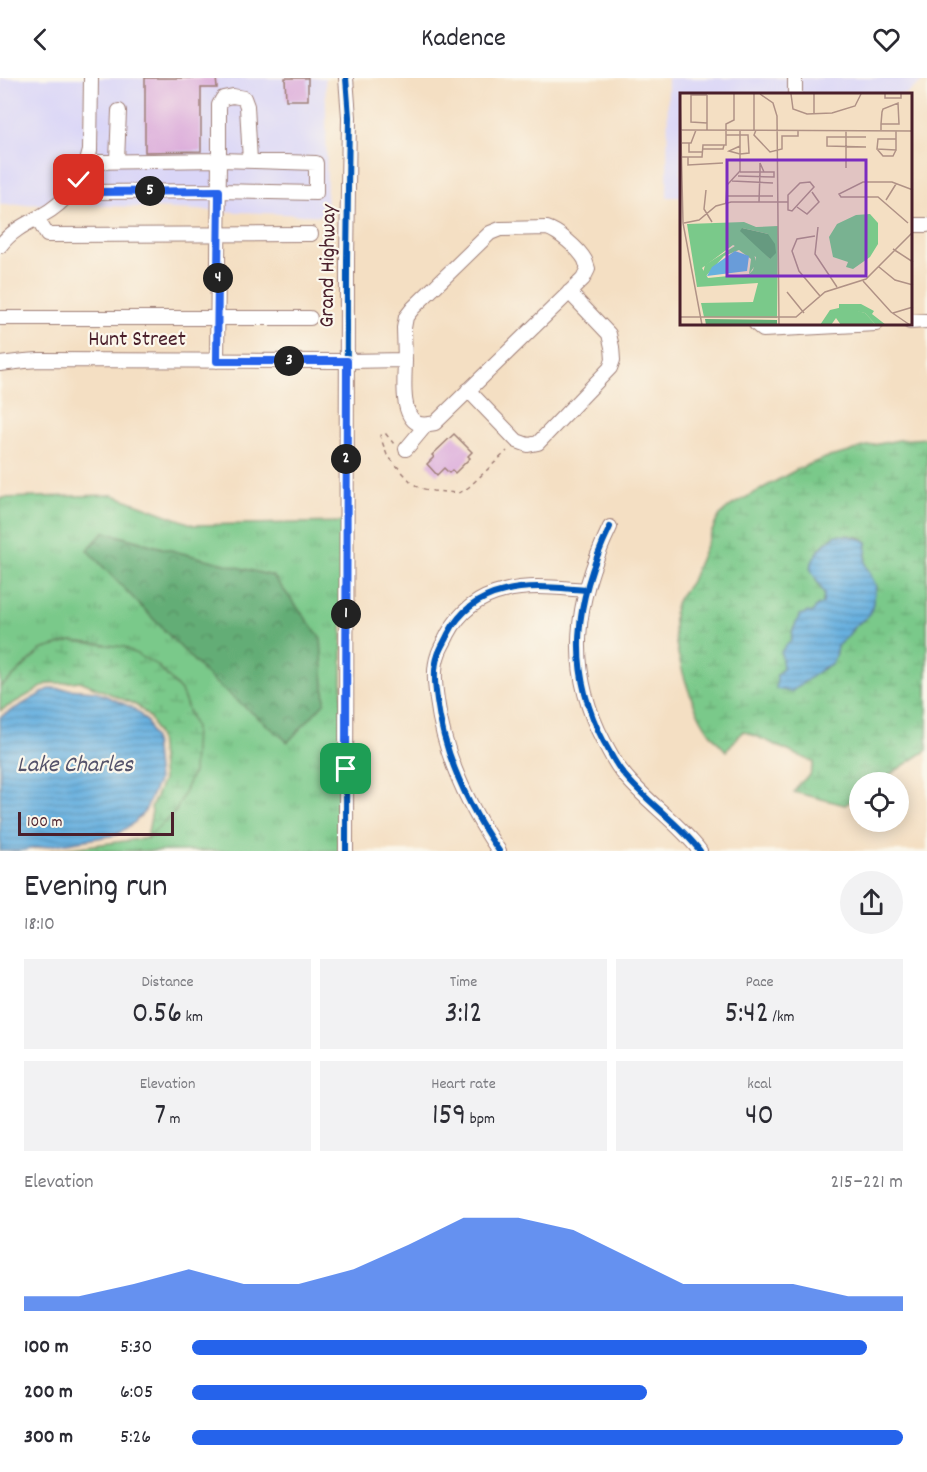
<!DOCTYPE html>
<meta charset="utf-8">
<style>
body{margin:0;font-family:Dekko,sans-serif;background:#f2f2f3;color:#2b2b33;height:100vh;display:flex;flex-direction:column;font-size:22px;white-space:nowrap}
*{box-sizing:border-box;margin:0}
p{font-size:20px;color:#7c7c81}
.icon{flex:none;width:33px;height:33px;fill:none;stroke:currentColor;stroke-width:2;stroke-linecap:round;stroke-linejoin:round}
.map{position:relative;height:773px;overflow:hidden}
.drawer{display:flex;flex-direction:column;background:#fff;flex:1}
.drawer>*{flex:none}
.buttons{position:absolute;left:849px;top:694px;display:grid;gap:12px}
.buttons a{display:grid;place-items:center;width:60px;height:60px;border-radius:50%;background:#fff;box-shadow:0 3px 15px #0003;font-size:30px}
.scale{position:absolute;left:18px;bottom:15px;width:156px;box-sizing:border-box;padding-left:6px;border:3px solid #4a1f2b;border-top:0;font-size:16px;line-height:21px;white-space:nowrap;color:#4a1f2b;-webkit-text-stroke:4px #fbf7ec;paint-order:stroke}
.pin{position:absolute;display:grid;place-items:center;width:51px;height:51px;color:#fff;margin:-26px;border-radius:12px;box-shadow:0 3px 9px #0006}
.km{position:absolute;width:30px;height:30px;margin:-15px;border-radius:50%;background:#222;color:#fff;font-size:16px;line-height:30px;text-align:center}
.round{display:grid;place-items:center;flex:none;width:63px;height:63px;border-radius:32px;background:#f2f2f3}
.summary{display:flex;align-items:center;justify-content:space-between;height:102px;padding:0 24px}
h1{font-size:33px;font-weight:600;line-height:45px}
.figures{display:grid;grid-template-columns:repeat(3,1fr);gap:9px;height:102px;padding:6px 24px}
.figures div{display:grid;align-content:center;border-radius:0px;background:#f2f2f3;text-align:center}
.figures b{font-size:30px;font-weight:600}
.figures small{font-size:16px;font-weight:400}
.figures p{font-size:16px}
.chart{height:168px;padding:12px 24px}
.chart p{display:flex;justify-content:space-between}
.chart svg{width:100%;height:108px;margin-top:6px;fill:#2563eb;opacity:.7}
ul{padding:0 24px;list-style:none;font-size:20px}
li{display:grid;grid-template-columns:96px 72px 1fr;align-items:center;height:45px}
li i{height:15px;border-radius:8px;background:#2563eb}
header{display:flex;justify-content:space-between;align-items:center;height:78px;padding:0 24px;background:#fff;font-size:27px;font-weight:600}
.map>svg:first-child{display:block}
.built{fill:#dad6f7}
.grass{fill:url(#grass-tufts);stroke:#62745a;stroke-width:1.5;fill-rule:evenodd}
.forest{fill:url(#forest-crowns);stroke:#566650;stroke-width:1.5}
.wetland{fill:url(#wetland-marsh);stroke:#62745a;stroke-width:1.5;fill-rule:evenodd}
.water{fill:url(#water-rules);stroke:#586885;stroke-width:1.5}
.building{fill:#d9a6d9}
.lines{fill:none;stroke-linecap:round;stroke-linejoin:round}
.minor-casing{stroke:#9f7f77;stroke-width:16}
.path{stroke:#9f7f77;stroke-width:1.5;stroke-dasharray:4.5 4.5;stroke-linecap:butt}
.minor{stroke:#fff;stroke-width:14}
.cycleway-casing{stroke:#fbf7ec;stroke-width:10}
.cycleway{stroke:#0057b8;stroke-width:6}
.route-casing{stroke:#fff;stroke-width:12}
.route{stroke:#2563eb;stroke-width:8}
.labels{text-anchor:middle;dominant-baseline:central;stroke-width:4.5;stroke-linejoin:round;paint-order:stroke}
.street-label{font-size:22px;fill:#4a1f2b;stroke:#fbf7ec}
.water-label{font-size:24px;font-style:italic;fill:#54526a;stroke:#fbf7ec}
.inset-road{fill:none;stroke:#b09286;stroke-width:1.5}
.view{fill:#7b2cbf;fill-opacity:0.15;stroke:#7b2cbf;stroke-width:3}
.inset-edge{fill:none;stroke:#4a1f2b;stroke-width:3}
</style>
<header><svg class="icon" aria-label="back" viewBox="0 0 24 24"><path d="M15 5l-7 7 7 7"/></svg>Kadence<svg class="icon" aria-label="heart" viewBox="0 0 24 24"><path d="M12 20l-8-8c-3-5 5-10 8-4 3-6 11-1 8 4z"/></svg></header>
<div class="map">
<svg width="927" height="773" viewBox="0 0 927 773">
<defs>
<pattern id="grass-tufts" width="24" height="20" patternUnits="userSpaceOnUse" patternTransform="scale(1.5)"><rect width="24" height="20" fill="#7ac98a"/><path d="M3 7l-1-3M5 7V3M7 7l1-3M15 17l-1-3M17 17v-4M19 17l1-3" fill="none" stroke="#6bac77"/></pattern>
<pattern id="forest-crowns" width="20" height="18" patternUnits="userSpaceOnUse" patternTransform="scale(1.5)"><rect width="20" height="18" fill="#63ad76"/><path d="M2 6a3 3 0 1 1 6 0M12 15a3 3 0 1 1 6 0" fill="none" stroke="#548c61"/></pattern>
<pattern id="wetland-marsh" width="20" height="14" patternUnits="userSpaceOnUse" patternTransform="scale(1.5)"><rect width="20" height="14" fill="#7ac98a"/><path d="M1 5h8M5 5V1M11 12h8M15 12V8" fill="none" stroke="#6bac77"/></pattern>
<pattern id="water-rules" width="6" height="5" patternUnits="userSpaceOnUse" patternTransform="scale(1.5)"><rect width="6" height="5" fill="#67b0df"/><path d="M0 2.5h6" fill="none" stroke="#578fb5"/></pattern>
</defs>
<rect width="100%" height="100%" fill="#fbf7ec"/>
<filter id="ink" filterUnits="userSpaceOnUse"><feTurbulence type="fractalNoise" baseFrequency=".0167" numOctaves="2"/><feDisplacementMap in="SourceGraphic" scale="12" xChannelSelector="R" yChannelSelector="G"/><feConvolveMatrix kernelMatrix="1 2 1 2 8 2 1 2 1" color-interpolation-filters="sRGB"/></filter>
<filter id="wash" filterUnits="userSpaceOnUse"><feTurbulence type="fractalNoise" baseFrequency=".008" numOctaves="4" result="noise"/><feDisplacementMap in="SourceGraphic" scale="24" xChannelSelector="R" yChannelSelector="G"/><feGaussianBlur stdDeviation="1.35" result="paint"/><feColorMatrix in="noise" values="0 0 0 0 0 0 0 0 0 0 0 0 0 0 0 0 0 1.4 0 .05"/><feComposite in="paint" operator="in"/></filter>
<g filter="url(#wash)">
<rect width="100%" height="100%" fill="#f4dfc3"/>
<path class="built" d="M0 0H85V61L82 82 69 107 50 126 0 127Z
M97 0H325L326 30 327 138 68 126 78 115Z
M668 0H927L906 16H681V119H667Z"/>
<path class="grass" d="M113 417 194 447 343 444 341 773H50L147 760 176 733 195 650 181 613 157 587 72 563 41 572 11 601 0 609V420ZM104 454 162 470 288 664Z"/>
<path class="forest" d="M104 454 162 470 273 498 321 560 325 624 288 664 213 603 87 472Z"/>
<path class="wetland" d="M927 360V672L877 705H860L859 717 845 727 794 714 800 705 810 697 814 684C790 675 767 662 743 653L726 673C720 666 713 660 708 652 690 627 667 556 676 526 679 516 687 511 691 503 699 483 708 463 716 444L720 437 732 427 798 391 825 380 846 375 863 369 899 362ZM847 457 859 459 867 464 865 486 876 508 868 538 854 549 847 559 837 568 835 578 832 585 819 593 777 597 783 590 785 568 791 563 793 552 800 537 812 536 816 529 823 525 824 516 816 502 819 472 827 463Z
M72 563 124 569 157 587 181 613 195 650 193 694 176 733 147 760 152 733 151 730 163 702 159 660 150 640 142 632 134 626 80 603 62 605H49L0 633V609L11 601 41 572Z"/>
<path class="water" d="M836 457C847 457 857 458 867 464L865 486 876 508 872 530 868 538 854 549 847 559 837 568 835 578 832 585 819 593 791 614 776 611 777 597 783 590 781 574 785 568 791 563 793 552 800 537 808 534 812 535 816 529 823 525 824 516 810 490C814 476 824 465 836 457Z
M51 610 95 613 133 630 139 635 147 644 154 661 158 703 145 733 135 744 116 757 18 773H0V639Z"/>
<g id="blocks">
<path class="building" d="M145 0H216L217 10H201V73L145 74Z
M285 0H308V22H286Z
M454 356 472 374 468 378 470 380 455 395 452 392 449 395 444 390 437 397 427 386 434 379 432 377Z"/>
</g>
</g>
<g filter="url(#ink)">
<use href="#blocks" fill-opacity="0" stroke="#9f7f77" stroke-width="1.5"/>
<g class="lines">
<g class="minor-casing">
<path id="minor" d="M795 16V0
M117 83 119 33
M87 84 219 82 217 283
M73 111 91 114 219 113 316 115V85L219 82V27L223 20 233 18 244 20 247 28 250 83
M37 140 47 157 311 156
M910 147H927
M0 168C11 153 26 146 41 138 67 124 83 102 90 73L91 0
M0 240H310
M910 244 927 243
M756 246 763 252 876 246
M0 286 25 283 39 282 347 283 405 282C405 298 400 336 417 345 423 348 429 346 435 345L583 201 588 191C587 188 586 185 585 182 579 171 558 153 547 150L500 151 490 155 413 230 406 239 404 250 405 282
M468 312 517 363 528 367 538 365 610 290 613 282 612 269 609 256 569 214
M406 371 426 347
M610 449C575 522 565 590 604 664 610 674 615 686 623 695 646 724 678 744 700 773
M346 773 347 182 349 39 346 0
M499 773C468 728 444 677 437 622 435 607 433 591 438 577 440 570 445 563 448 556 460 533 478 519 504 513 530 506 558 510 586 512"/>
</g>
<path class="path" d="M394 366 385 355 380 358 387 377 412 405 420 410 433 413 458 415 463 413 469 409 507 373"/>
<use href="#minor" class="minor"/>
<g class="cycleway-casing">
<path id="cycleway" d="M610 449C575 522 565 590 604 664 610 674 615 686 623 695 646 724 678 744 700 773
M346 773 347 182 349 39 346 0
M499 773C468 728 444 677 437 622 435 607 433 591 438 577 440 570 445 563 448 556 460 533 478 519 504 513 530 506 558 510 586 512"/>
</g>
<use href="#cycleway" class="cycleway"/>
</g>
</g>
<g class="lines" filter="url(#ink)">
<g class="route-casing">
<path id="route" d="M79 102 73 111 91 114 219 113 217 283H347L346 691"/>
</g>
<use href="#route" class="route"/>
</g>
<g class="labels">
<g class="street-label">
<text transform="translate(329 188) rotate(-89)">Grand Highway</text>
<text x="137" y="262">Hunt Street</text>
</g>
<g class="water-label">
<text x="75" y="688">Lake Charles</text>
</g>
</g>
<g transform="translate(680 15)">
<rect width="232" height="232" fill="#f4dfc3"/>
<path d="M64 129 76 134 98 133 97 225 24 224 21 210 73 209 78 190 17 194 7 131ZM62 135 88 141 90 166ZM53 152 76 164 73 177 69 181 28 185 22 175ZM159 211H181L194 218 192 221 206 232H196L185 220 159 215Z" fill="#7ac98a" fill-rule="evenodd"/>
<path d="M62 135 88 141 95 151 96 160 90 166 60 138ZM25 226 97 227V232H26Z" fill="#63ad76"/>
<path d="M190 121 198 130V151L190 164 173 176 166 174 168 169 153 164 149 144 157 131 176 122ZM58 151 74 159 76 171 69 181 71 166 59 157 44 163 26 183 23 180 25 172ZM163 214 185 220 196 232H161L156 225 151 232H140L150 217Z" fill="#7ac98a"/>
<path d="M55 158 69 163 67 178 27 183 32 174Z" fill="#67b0df"/>
<path class="inset-road" d="M0 1 3 130 22 232M80 1 93 10 97 23 99 232M111 1 113 16 127 21 152 20 175 13 181 1M205 1V5H221V1M27 2H11V29L27 30M27 2V37M134 21V1M0 37 233 38M74 37V1M76 37 74 42 90 59 102 56V43H118V37M201 37V31L202 19 203 16 218 10 219 31H201M46 42H68L69 60 60 61M216 46H198L197 56 216 57V38M2 50H11L16 37M9 50V59H22M60 53 49 58 60 61M186 54 147 53V44H186M22 56H43L44 52M197 56 203 63H213L216 57M2 64H22L23 52H46V31L54 27V1M8 64V72L43 70M166 75V37M60 79H80L79 109M58 83 94 84V79H80V70L84 79M52 88 93 90M26 97 24 116 32 129M46 103H93M206 107 216 91M46 110 47 92 60 78V37M117 114 127 121 139 109 132 99M4 130 19 127 36 113 51 109H108V117L112 118 134 94 130 89 120 90 108 102V109M228 130 198 104H161L159 101 183 89H212L233 97M138 134 135 161 157 194M135 143 117 146 112 158 119 178 140 203M213 156 233 169M199 174 215 187 233 192M183 188 211 219 230 232M107 199 124 220M213 220 233 214M0 224H116L145 199 186 186 233 139"/>
<path class="view" d="M47 67H186V183H47Z"/>
<rect width="232" height="232" class="inset-edge"/>
</g>
</svg>
<div class="buttons">
<a><svg class="icon" aria-label="locate" viewBox="0 0 24 24"><circle cx="12" cy="12" r="6"/><path d="M12 2v4M12 18v4M2 12h4M18 12h4"/></svg></a>
</div>
<div class="scale">100 m</div>
<div class="pin" style="left:346px;top:691px;background:#1e9e55"><svg class="icon" aria-label="arrive" viewBox="0 0 24 24"><path d="M6 21V4h12l-3 4 3 4H6"/></svg></div>
<div class="pin" style="left:79px;top:102px;background:#d93025"><svg class="icon" aria-label="check" viewBox="0 0 24 24"><path d="M5 12l5 5 9-10"/></svg></div>
<b class="km" style="left:346px;top:536px">1</b>
<b class="km" style="left:346px;top:381px">2</b>
<b class="km" style="left:289px;top:283px">3</b>
<b class="km" style="left:218px;top:200px">4</b>
<b class="km" style="left:150px;top:113px">5</b>
</div>
<section class="drawer">
<div class="summary"><div><h1>Evening run</h1><p>18:10</p></div><a class="round"><svg class="icon" aria-label="share" viewBox="0 0 24 24"><path d="M12 15V3M7 8l5-5 5 5M5 13v7h14v-7"/></svg></a></div>
<div class="figures">
<div><p>Distance</p><b>0.56<small> km</small></b></div>
<div><p>Time</p><b>3:12</b></div>
<div><p>Pace</p><b>5:42<small> /km</small></b></div>
</div>
<div class="figures">
<div><p>Elevation</p><b>7<small> m</small></b></div>
<div><p>Heart rate</p><b>159<small> bpm</small></b></div>
<div><p>kcal</p><b>40</b></div>
</div>
<div class="chart"><p><span>Elevation</span>215–221 m</p>
<svg viewBox="0 0 160 44" preserveAspectRatio="none"><path d="M0 44V38L10 38L20 33L30 27L40 33L50 33L60 27L70 17L80 6L90 6L100 11L110 22L120 33L130 33L140 33L150 38L160 38V44z"/></svg>
</div>
<ul>
<li><b>100 m</b>5:30<i style="width:95%"></i></li>
<li><b>200 m</b>6:05<i style="width:64%"></i></li>
<li><b>300 m</b>5:26<i style="width:100%"></i></li>
</ul>
</section>
